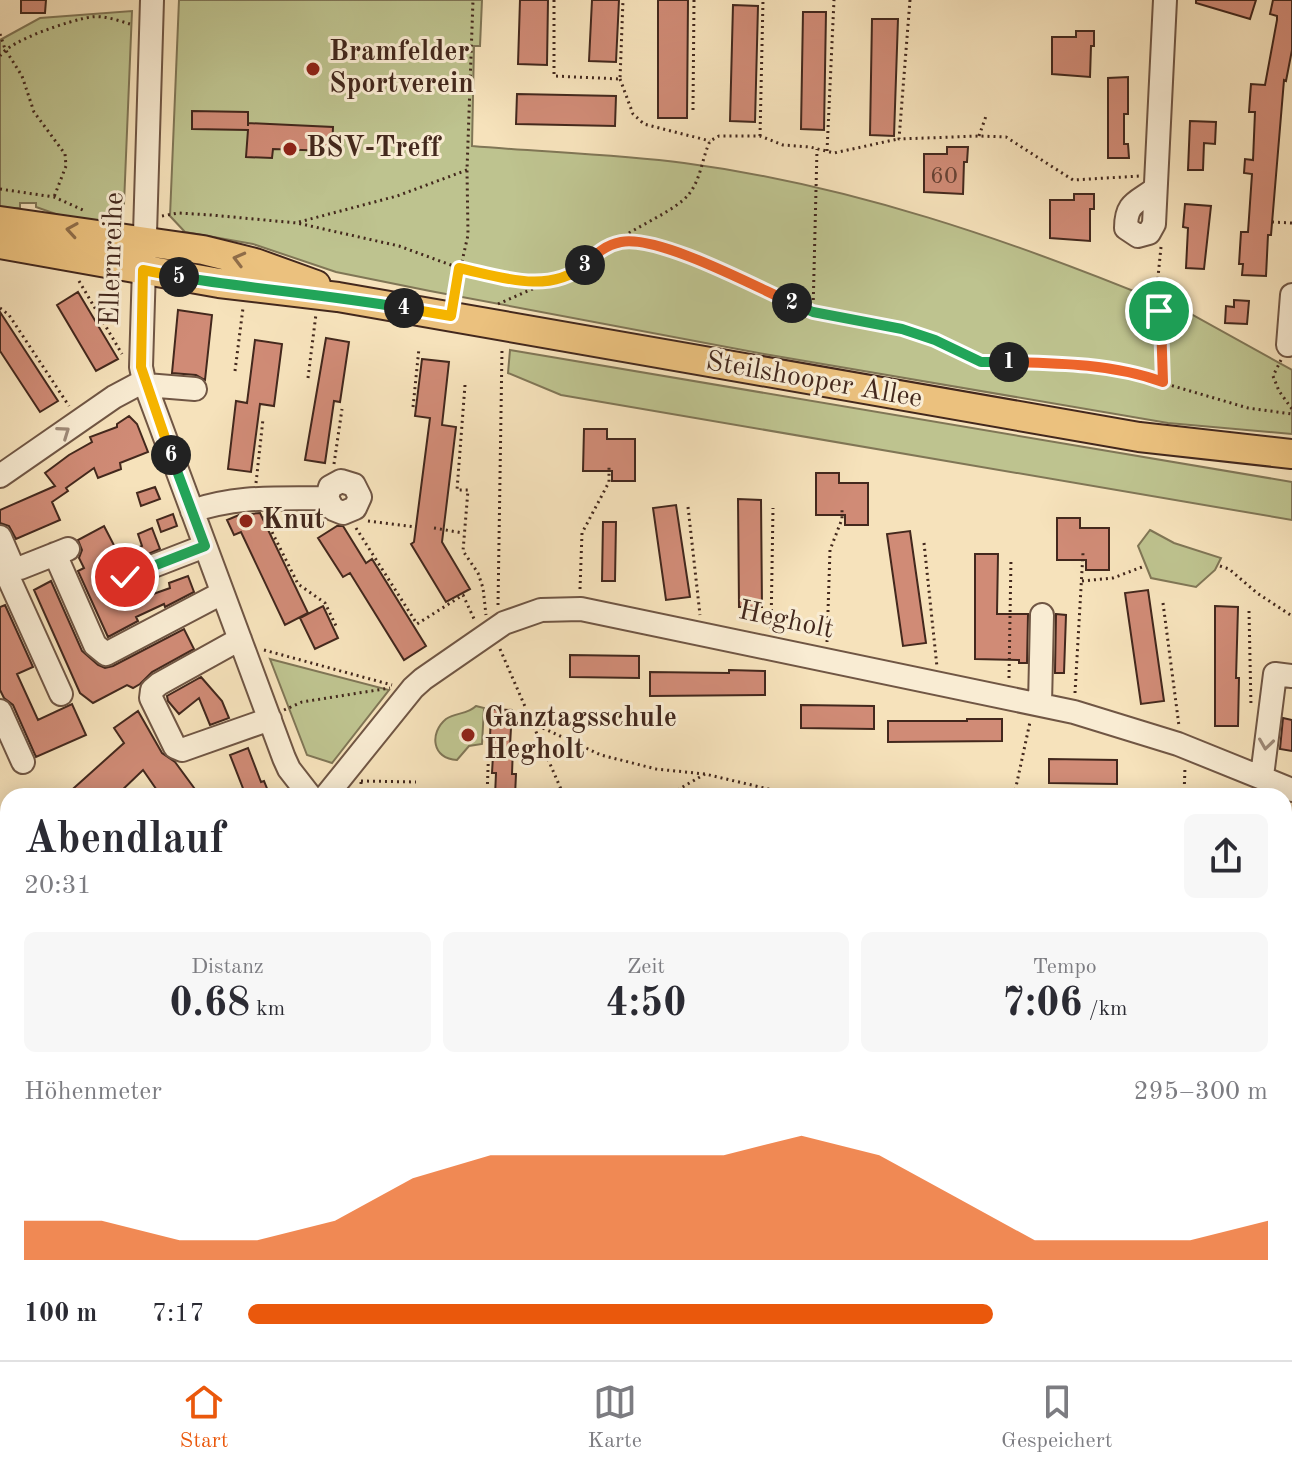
<!DOCTYPE html>
<html lang="de">
<meta charset="utf-8">
<style>
body{margin:0;font-family:"Old Standard TT",serif;background:#f7f7f7;color:#2b2b33;height:100vh;display:flex;flex-direction:column;font-size:30px;white-space:nowrap}
*{box-sizing:border-box;margin:0}
p{font-size:26px;color:#7c7c81}
.icon{flex:none;width:44px;height:44px;fill:none;stroke:currentColor;stroke-width:2;stroke-linecap:round;stroke-linejoin:round}
.map{position:relative;flex:1;overflow:hidden}
.sheet{position:absolute;left:0px;top:788px;width:1292px;height:572px;display:flex;flex-direction:column;background:#fff;border-radius:24px 24px 0 0;box-shadow:0 4px 20px #0003}
.sheet>*{flex:none}
.pin{position:absolute;display:grid;place-items:center;width:68px;height:68px;color:#fff;margin:-34px;border:4px solid #fff;border-radius:50%;box-shadow:0 2px 8px #0007}
.km{position:absolute;width:40px;height:40px;margin:-20px;border-radius:50%;background:#222;color:#fff;font-size:22px;line-height:40px;text-align:center}
.round{display:grid;place-items:center;flex:none;width:84px;height:84px;border-radius:12px;background:#f7f7f7}
.head{display:flex;align-items:center;justify-content:space-between;height:136px;padding:0 24px}
h1{font-size:44px;font-weight:600;line-height:60px}
.metrics{display:grid;grid-template-columns:repeat(3,1fr);gap:12px;height:136px;padding:8px 24px}
.metrics div{display:grid;align-content:center;border-radius:12px;background:#f7f7f7;text-align:center}
.metrics b{font-size:40px;font-weight:600}
.metrics small{font-size:22px;font-weight:400}
.metrics p{font-size:22px}
.chart{height:224px;padding:16px 24px}
.chart p{display:flex;justify-content:space-between}
.chart svg{width:100%;height:144px;margin-top:8px;fill:#ea580c;opacity:.7}
ul{padding:0 24px;list-style:none;font-size:26px}
li{display:grid;grid-template-columns:128px 96px 1fr;align-items:center;height:60px}
li i{height:20px;border-radius:10px;background:#ea580c}
.tabs{display:flex;justify-content:space-around;align-items:center;height:112px;border-top:2px solid #e1e1e2;background:#fff;font-size:22px;color:#7c7c81}
.tabs a{display:grid;justify-items:center;gap:4px}
.tabs .selected{color:#ea580c}
.map>svg:first-child{display:block}
.green{fill:#bec38f;stroke:#807656;stroke-width:2}
.building{fill:#d08b76;stroke:#43281d;stroke-width:2}
.lines{fill:none;stroke-linecap:round;stroke-linejoin:round}
.minor-casing{stroke:#705644;stroke-width:26}
.major-casing{stroke:#43281d;stroke-width:32}
.path{stroke:#43281d;stroke-width:3;stroke-dasharray:2 4;stroke-linecap:butt}
.minor{stroke:#f9ecd3;stroke-width:22}
.major{stroke:#ebc17e;stroke-width:28}
.oneway{stroke:#8f6d49}
.oneway2{stroke:#9e8a78}
.split-1-casing{stroke:#fff;stroke-width:16}
.split-2-casing{stroke:#fff;stroke-width:16}
.split-3-casing{stroke:#fff;stroke-width:16}
.split-4-casing{stroke:#fff;stroke-width:16}
.split-5-casing{stroke:#fff;stroke-width:16}
.split-6-casing{stroke:#fff;stroke-width:16}
.split-7-casing{stroke:#fff;stroke-width:16}
.split-1{stroke:#f0652b;stroke-width:10}
.split-2{stroke:#22a559;stroke-width:10}
.split-3{stroke:#f0652b;stroke-width:10}
.split-4{stroke:#f5b400;stroke-width:10}
.split-5{stroke:#22a559;stroke-width:10}
.split-6{stroke:#f5b400;stroke-width:10}
.split-7{stroke:#22a559;stroke-width:10}
.poi-dot{fill:#8f2418;stroke:#f9ecd3;stroke-width:3}
.labels{text-anchor:middle;dominant-baseline:central;stroke-width:6;stroke-linejoin:round;paint-order:stroke}
.number-label{font-size:24px;fill:#664133}
.poi-label{font-size:28px;font-weight:bold;fill:#43281d;stroke:#f9ecd3;text-anchor:start}
.street-label{font-size:28px;fill:#43281d;stroke:#f9ecd3}
</style>
<div class="map">
<svg width="1292" height="1360" viewBox="0 0 1292 1360">
<rect width="100%" height="100%" fill="#f6e2bb"/>
<filter id="stains"><feTurbulence type="fractalNoise" baseFrequency=".0025" numOctaves="4"/><feColorMatrix values="0 0 0 0 .2 0 0 0 0 .09 0 0 0 0 .02 0 0 0 .5 -.17"/></filter>
<radialGradient id="worn" r=".72"><stop offset=".6" stop-color="#630" stop-opacity="0"/><stop offset="1" stop-color="#630" stop-opacity=".3"/></radialGradient>
<path class="green" d="M179 0H482L480 46H474L472 146C542 152 614 154 684 163 850 185 1010 240 1163 303L1162 298 1292 370V434L1168 423 764 354 430 291 336 272 253 244 185 232 170 216Z
M132 11 124 204 97 224 67 218 36 207V203H20V208L0 210V40L40 18Z
M510 350 1292 482V520L561 395 508 373Z
M1150 530 1174 543 1221 558 1215 570 1196 587 1151 578 1138 546Z
M270 659 389 690 332 763 307 755Z
M476 706 484 708 482 744 469 746 457 760C432 759 429 733 446 719 456 712 467 715 476 706Z
M1292 1303V1360H1261L1265 1352H1284V1316Z
M606 1352H672L678 1360H606Z"/>
<path class="building" d="M21 0H46L45 13H21Z
M520 0H548L547 65 518 64Z
M592 0H619L616 62 589 61Z
M658 0H688L687 118H658Z
M1196 0H1256L1250 19 1196 3Z
M1273 0H1292V50L1286 81 1284 80 1271 235H1268L1266 276 1242 275 1243 264H1239L1241 232H1248L1252 174 1244 173 1245 159 1253 160 1255 112H1249L1251 84 1265 85 1277 20V16L1270 14Z
M733 5 758 6 755 122 730 121Z
M803 12H826L824 130 801 129Z
M872 19H898L894 136 870 135Z
M1076 31H1094V46H1091L1090 77 1052 74V37H1076Z
M1128 77V114H1124V144H1128L1129 158H1108V78Z
M517 94 616 96 615 126 516 124Z
M192 111 248 112V126V123L333 127 332 151 273 149 272 158 246 157 248 130 192 129Z
M1190 121 1216 122 1215 144 1204 143 1203 170H1188Z
M947 147H968L967 162H964L963 194 924 192V154H947Z
M1074 194H1094V209H1090V241L1050 238V200H1074Z
M1185 204 1211 206 1204 269 1186 268 1188 228 1183 227Z
M78 292 118 359 96 371 57 305Z
M1234 300 1249 301 1247 324 1225 323 1226 306 1234 307Z
M178 310 212 315 205 380 196 375 172 373Z
M0 312 58 401 40 412 0 351Z
M326 338 349 342 340 402 334 401 325 463 305 460Z
M255 340 282 344 274 406 260 404 251 472 228 469 236 401 247 403Z
M422 359 449 362 442 425 456 427 442 542 470 589 446 602 411 544 414 542 430 418 415 416Z
M129 416 137 424 148 452 120 463 121 469 98 478 94 468 66 488 68 491 52 502 60 520 16 539 9 526 0 523V510L55 486 45 473 69 455 92 442 90 437 117 427V424Z
M584 429H607V439H635V481H612V471H583Z
M816 473H839V483H868V525H845V515H816Z
M155 487 160 499 141 506 137 493Z
M738 499 761 500 762 607H739Z
M676 505 690 597 666 600 653 508Z
M260 513 308 613 285 625 241 532 234 535 227 520 239 515Z
M173 514 177 526 161 532 157 520Z
M1057 518H1080V528H1109V570H1086V560H1057Z
M603 522H616L615 581H602Z
M104 526 119 555 142 546 138 534 152 528 160 549 115 568 111 576 117 588 124 591 137 587 142 598 170 588 169 583 188 576 194 592 165 607 164 604 136 617 138 621 108 637 78 571 84 568 79 558 82 550 78 540Z
M337 526H343L366 563 372 559 426 646 404 660 350 573 343 577 318 538Z
M910 531 926 643 903 646 887 534Z
M975 554H998L997 614H1028L1027 663H1019V660L975 659Z
M51 581 82 651 98 665 105 668 113 666 184 629 194 649 152 672 140 684 133 688 127 685 93 703 80 693 34 590Z
M1148 590 1164 701 1141 704 1125 593Z
M5 605 33 667 17 674 38 720 72 704 86 735 36 757 13 705 4 698 0 690V607Z
M323 606 338 638 315 649 300 618Z
M1215 606 1238 607 1236 678H1239L1238 726H1215Z
M1056 614 1066 615 1064 673H1055Z
M570 655 639 656V678L570 677Z
M729 670 765 671V695L650 696V672L729 673Z
M201 677 222 701 229 718 210 725 199 698 179 714 168 701 167 696Z
M801 705 874 706V729L801 728Z
M491 709 512 710 510 746H513L512 774H516L515 796H495L496 773H492L494 738H490Z
M138 711 162 753 175 762 200 796H161L143 770 116 796H65L124 743 114 728Z
M1283 718 1292 720V751L1280 749Z
M967 719H1002V741L888 742V721H967Z
M248 748 261 782 264 781 270 796H246L230 755Z
M1049 759 1117 760V784L1049 783Z"/>
<g class="lines">
<g class="minor-casing">
<path id="minor" d="M152 0 141 367 144 381 284 758 289 769 310 796
M1155 189C1137 203 1126 202 1126 228L1138 236 1149 233 1154 224 1165 0
M1288 345 1292 295
M146 385 195 389
M0 476 114 397 144 381
M192 511C240 495 278 499 327 498L333 509 343 513 355 508 360 497 354 485 341 481 330 487 327 498
M0 537 12 565 20 568 68 549
M55 554 95 645 106 654 222 593
M0 559 61 694
M125 577 205 546
M240 639 159 684 152 690 151 698 175 747 182 750 270 719
M1040 704 1042 615
M0 711 23 762
M1262 776 1275 674 1292 676
M326 796 413 688 423 679 504 623 541 610 581 609 1074 712 1178 744 1292 790
M0 893 8 902
M1284 937 1292 923
M0 1087 8 1094
M0 1165 8 1159
M491 1352 492 1360
M845 1352 847 1360
M287 1360 292 1352
M1025 1360 1032 1352"/>
</g>
<g class="major-casing">
<path id="major" d="M0 221 203 250 255 263 316 285
M0 244 219 283 338 297 1139 437 1292 454"/>
</g>
<path class="path" d="M554 0V76L620 79 623 0
M910 0 899 139 979 136 1006 137 1073 180 1140 176
M0 34 5 49 22 76 34 112 65 154 66 166 54 197
M0 56C10 40 71 20 91 17 104 15 120 21 133 25
M620 79 633 114 644 124 710 141
M693 110 694 0
M760 136 763 0
M979 136 986 116
M827 151 834 0
M0 189 54 197 83 210
M162 216 178 213 211 215 297 223 399 246 459 268 518 281 546 283 561 279 581 268 603 248 623 241 642 242 672 250 813 312 902 329 935 340 981 362H1050L1122 371 1248 408 1292 414
M299 222 397 196 467 170
M1272 222 1292 223
M614 243C634 227 676 211 689 194 701 179 702 158 710 141L719 136H760L783 145 810 147 834 153 898 139
M1161 247 1156 297 1161 322 1163 382
M79 281 122 354
M454 297 468 235 467 170 473 0
M498 304 546 283
M0 308 9 315 69 406
M813 312 817 149
M1281 360 1273 376 1279 391 1292 409
M235 371 243 308
M308 378 316 314
M465 385 457 490H468L463 551 478 573 483 588 486 615
M413 407 419 348
M334 464 342 409
M256 483 263 419
M688 507 700 615
M264 516 298 584 325 603 337 628
M368 521 416 527
M356 528 417 624 463 595 475 621
M434 528 463 533
M924 543 937 667
M1220 566 1229 569 1257 593 1292 616
M1082 581 1113 578 1142 567
M580 589 582 533 609 482V465
M1163 603 1179 726
M498 605 502 349
M1249 611 1251 707
M771 629 773 508
M827 642 830 550 842 519V508
M500 649 564 796
M264 650 392 685
M1009 678 1011 558
M1075 693 1083 553
M284 710 302 702 390 688
M532 723 601 755 656 769 705 774 798 796
M361 781 416 782
M361 782V796
M487 796 489 742
M667 796 705 774
M1014 796 1030 722
M1184 796 1185 767
M1284 1049 1292 1057
M1284 1147 1292 1155
M0 1228 8 1222
M1284 1242 1292 1250
M0 1245 8 1250
M0 1340 8 1345
M653 1352 660 1360
M735 1352 740 1360
M1104 1352 1113 1360
M1205 1352 1213 1360
M1005 1353V1352
M112 1360 116 1352
M932 1360V1352"/>
<use href="#minor" class="minor"/>
<use href="#major" class="major"/>
</g>
<defs><path id="oneway-chevron" d="M-2-3.5L2.5 0L-2 3.5" fill="none" stroke-width="1.6" stroke-linecap="round" stroke-linejoin="round" transform="scale(2)"/></defs>
<g class="oneway">
<use href="#oneway-chevron" transform="translate(72 230) rotate(-171)"/>
<use href="#oneway-chevron" transform="translate(239 259) rotate(-165)"/>
</g>
<g class="oneway2">
<use href="#oneway-chevron" transform="translate(64 432) rotate(-35)"/>
<use href="#oneway-chevron" transform="translate(1266 744) rotate(98)"/>
</g>
<g class="lines">
<g class="split-1-casing">
<path id="split-1" d="M1009 362C1060 363 1115 364 1163 382L1161 322 1159 311"/>
</g>
<g class="split-2-casing">
<path id="split-2" d="M792 303 813 312 902 329 935 340 981 362H1009"/>
</g>
<g class="split-3-casing">
<path id="split-3" d="M585 265C596 254 605 245 621 242 659 235 754 286 792 303"/>
</g>
<g class="split-4-casing">
<path id="split-4" d="M404 308 451 316 459 268C501 277 548 295 585 265"/>
</g>
<g class="split-5-casing">
<path id="split-5" d="M179 277C254 289 330 295 404 308"/>
</g>
<g class="split-6-casing">
<path id="split-6" d="M171 455 141 367 143 270 179 277"/>
</g>
<g class="split-7-casing">
<path id="split-7" d="M125 577 205 546 171 455"/>
</g>
<use href="#split-1" class="split-1"/>
<use href="#split-2" class="split-2"/>
<use href="#split-3" class="split-3"/>
<use href="#split-4" class="split-4"/>
<use href="#split-5" class="split-5"/>
<use href="#split-6" class="split-6"/>
<use href="#split-7" class="split-7"/>
</g>
<g class="poi-dot">
<circle cx="313" cy="69" r="8"/>
<circle cx="290" cy="149" r="8"/>
<circle cx="246" cy="521" r="8"/>
<circle cx="468" cy="735" r="8"/>
</g>
<g class="labels">
<g class="number-label">
<text x="944" y="177">60</text>
</g>
<g class="poi-label">
<text x="329" y="53">Bramfelder<tspan x="329" dy="32">Sportverein</tspan></text>
<text x="306" y="149">BSV-Treff</text>
<text x="262" y="521">Knut</text>
<text x="484" y="719">Ganztagsschule<tspan x="484" dy="32">Hegholt</tspan></text>
</g>
<g class="street-label">
<text transform="translate(113 259) rotate(-88)">Ellernreihe</text>
<text transform="translate(814 381) rotate(10)">Steilshooper Allee</text>
<text transform="translate(786 621) rotate(12)">Hegholt</text>
</g>
</g>
<rect width="100%" height="100%" filter="url(#stains)"/>
<rect width="100%" height="100%" fill="url(#worn)"/>
</svg>
<div class="pin" style="left:1159px;top:311px;background:#1e9e55"><svg class="icon" aria-label="arrive" viewBox="0 0 24 24"><path d="M6 21V4h12l-3 4 3 4H6"/></svg></div>
<div class="pin" style="left:125px;top:577px;background:#d93025"><svg class="icon" aria-label="check" viewBox="0 0 24 24"><path d="M5 12l5 5 9-10"/></svg></div>
<b class="km" style="left:1009px;top:362px">1</b>
<b class="km" style="left:792px;top:303px">2</b>
<b class="km" style="left:585px;top:265px">3</b>
<b class="km" style="left:404px;top:308px">4</b>
<b class="km" style="left:179px;top:277px">5</b>
<b class="km" style="left:171px;top:455px">6</b>
<section class="sheet">
<div class="head"><div><h1>Abendlauf</h1><p>20:31</p></div><a class="round"><svg class="icon" aria-label="share" viewBox="0 0 24 24"><path d="M12 15V3M7 8l5-5 5 5M5 13v7h14v-7"/></svg></a></div>
<div class="metrics">
<div><p>Distanz</p><b>0.68<small> km</small></b></div>
<div><p>Zeit</p><b>4:50</b></div>
<div><p>Tempo</p><b>7:06<small> /km</small></b></div>
</div>
<div class="chart"><p><span>Höhenmeter</span>295–300 m</p>
<svg viewBox="0 0 160 44" preserveAspectRatio="none"><path d="M0 44V32L10 32L20 38L30 38L40 32L50 19L60 12L70 12L80 12L90 12L100 6L110 12L120 25L130 38L140 38L150 38L160 32V44z"/></svg>
</div>
<ul>
<li><b>100 m</b>7:17<i style="width:73%"></i></li>
</ul>
</section>
</div>
<nav class="tabs">
<a class="selected"><svg class="icon" aria-label="home" viewBox="0 0 24 24"><path d="M3 11l9-7 9 7M6 9v11h12V9"/></svg>Start</a>
<a><svg class="icon" aria-label="map" viewBox="0 0 24 24"><path d="M3 6l6-2 6 2 6-2v14l-6 2-6-2-6 2zM9 4v14M15 6v14"/></svg>Karte</a>
<a><svg class="icon" aria-label="saved" viewBox="0 0 24 24"><path d="M7 4h10v16l-5-4-5 4z"/></svg>Gespeichert</a>
</nav>
